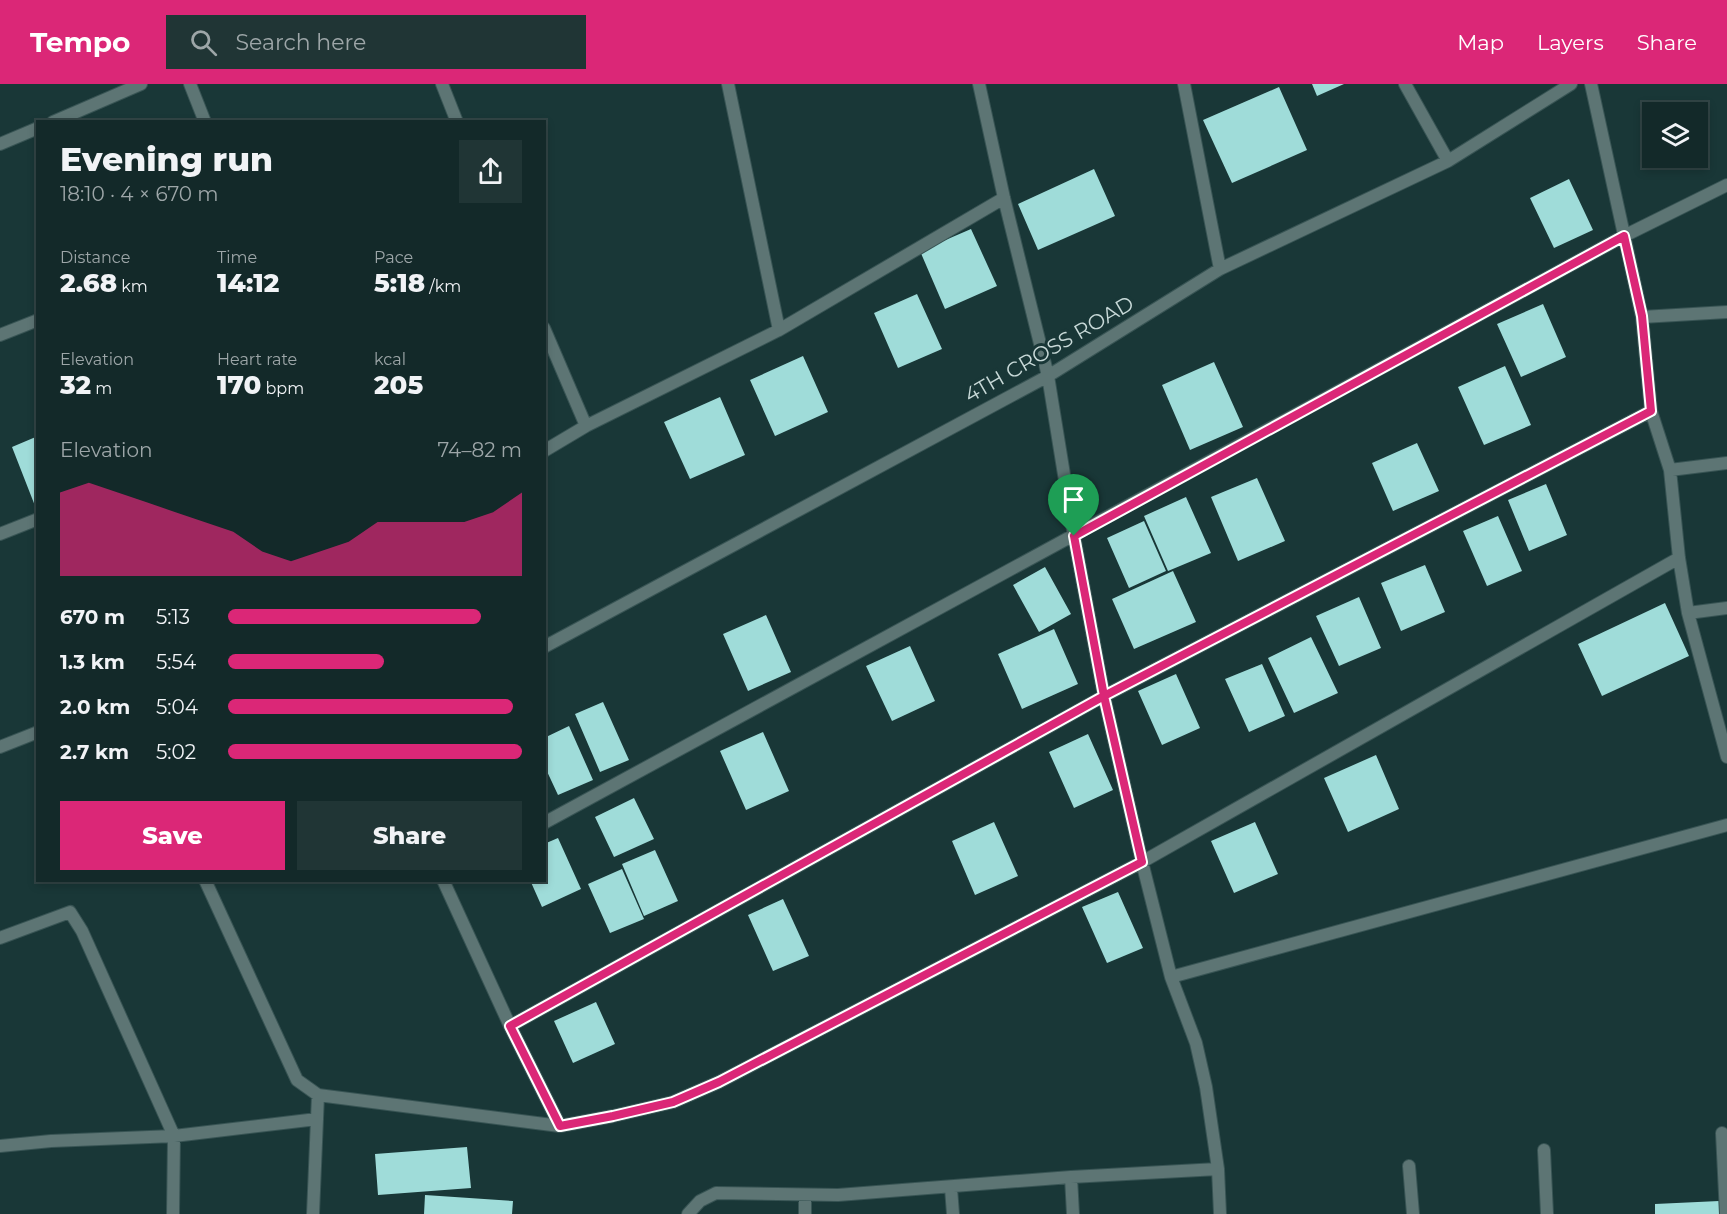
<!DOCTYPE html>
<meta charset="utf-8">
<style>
body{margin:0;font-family:Montserrat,sans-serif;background:#203535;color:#f1f3f6;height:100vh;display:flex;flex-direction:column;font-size:22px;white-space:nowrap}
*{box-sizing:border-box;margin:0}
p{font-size:20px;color:#9da6a8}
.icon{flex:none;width:33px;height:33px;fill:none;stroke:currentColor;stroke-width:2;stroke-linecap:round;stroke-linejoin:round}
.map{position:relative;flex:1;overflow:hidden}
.side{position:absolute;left:36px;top:36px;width:510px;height:762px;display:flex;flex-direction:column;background:#132929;border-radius:0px;box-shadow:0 3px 9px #0003,0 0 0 2px #324546}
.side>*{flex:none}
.fabs{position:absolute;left:1642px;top:18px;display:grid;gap:12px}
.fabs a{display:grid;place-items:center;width:66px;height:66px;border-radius:0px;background:#132929;box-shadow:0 3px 9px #0003,0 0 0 2px #324546;font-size:30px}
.pin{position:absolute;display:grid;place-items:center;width:51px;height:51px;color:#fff;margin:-62px -26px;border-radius:50% 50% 50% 0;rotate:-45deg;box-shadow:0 0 6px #0007}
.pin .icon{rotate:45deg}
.round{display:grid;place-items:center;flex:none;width:63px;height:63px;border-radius:0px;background:#203535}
.headline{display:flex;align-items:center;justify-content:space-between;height:102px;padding:0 24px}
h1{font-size:33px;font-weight:800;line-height:45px}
.figures{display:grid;grid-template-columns:repeat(3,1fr);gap:9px;height:102px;padding:6px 24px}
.figures div{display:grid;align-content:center}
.figures b{font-size:26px;font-weight:800}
.figures small{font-size:16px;font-weight:400}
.figures p{font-size:16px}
.chart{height:168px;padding:12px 24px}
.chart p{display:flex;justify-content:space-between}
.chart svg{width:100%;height:108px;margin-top:6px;fill:#db2777;opacity:.7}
.action{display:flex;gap:12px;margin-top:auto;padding:12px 24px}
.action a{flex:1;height:69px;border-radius:0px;background:#db2777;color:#fff;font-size:24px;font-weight:800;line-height:69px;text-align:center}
.action a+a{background:#203535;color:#f1f3f6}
ul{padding:0 24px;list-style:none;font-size:20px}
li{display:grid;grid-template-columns:96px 72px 1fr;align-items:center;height:45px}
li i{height:15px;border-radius:8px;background:#db2777}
header{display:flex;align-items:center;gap:36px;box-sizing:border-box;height:84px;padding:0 30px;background:#db2777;color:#fff}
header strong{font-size:28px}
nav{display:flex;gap:33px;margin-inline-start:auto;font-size:21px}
.search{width:420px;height:54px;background:#203535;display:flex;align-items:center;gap:15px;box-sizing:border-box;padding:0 21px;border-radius:0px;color:#9da6a8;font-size:22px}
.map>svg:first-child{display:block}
.building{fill:#9fdcd9}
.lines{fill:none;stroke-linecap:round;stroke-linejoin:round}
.minor-casing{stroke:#385454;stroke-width:14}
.minor{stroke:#5d7574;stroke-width:12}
.route-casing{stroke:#fff;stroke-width:12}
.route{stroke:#db2777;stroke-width:8}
.labels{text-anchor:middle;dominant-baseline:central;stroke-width:6;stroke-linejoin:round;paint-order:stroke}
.street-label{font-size:21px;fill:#c8d9d8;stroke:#193737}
</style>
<header>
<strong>Tempo</strong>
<div class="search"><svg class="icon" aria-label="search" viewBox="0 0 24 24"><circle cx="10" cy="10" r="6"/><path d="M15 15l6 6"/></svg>Search here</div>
<nav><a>Map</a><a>Layers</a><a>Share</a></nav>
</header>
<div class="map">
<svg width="1727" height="1130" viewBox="0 0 1727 1130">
<rect width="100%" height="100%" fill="#193737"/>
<path class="building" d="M1312 0H1344L1317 12Z
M1279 3 1307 66 1232 99 1203 36Z
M1094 85 1115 132 1038 166 1018 120Z
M1569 95 1593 146 1554 164 1530 114Z
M971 145 997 202 945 225 920 167Z
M917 210 942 265 898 284 874 229Z
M1543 220 1566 273 1521 293 1497 240Z
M803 272 828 328 775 352 750 296Z
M1214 278 1243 343 1190 366 1162 301Z
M1505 282 1531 341 1484 361 1458 303Z
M720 313 745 371 690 395 664 338Z
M38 352V427H37L12 363Z
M1417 359 1439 407 1393 427 1372 379Z
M1257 394 1285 457 1238 477 1211 413Z
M1546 400 1567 451 1529 467 1508 416Z
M1186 413 1211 469 1168 487 1144 432Z
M1498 432 1522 487 1487 502 1463 447Z
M1144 437 1166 487 1129 504 1107 454Z
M1425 481 1445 528 1401 547 1381 499Z
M1045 483 1071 530 1039 548 1013 501Z
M1173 487 1196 538 1134 565 1112 515Z
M1359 513 1381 564 1339 582 1316 532Z
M1665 519 1689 572 1602 612 1578 560Z
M766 531 791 588 748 607 723 550Z
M1054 545 1078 600 1022 625 998 570Z
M1311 553 1338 609 1294 629 1268 574Z
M910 562 935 617 892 637 866 582Z
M1262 580 1285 632 1249 648 1225 595Z
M1176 590 1200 644 1162 661 1138 607Z
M603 618 629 676 600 688 575 630Z
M569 642 593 696 558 711 544 681V654Z
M763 648 789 707 746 726 720 667Z
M1088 650 1113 706 1074 724 1049 668Z
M1376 671 1399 725 1348 748 1324 694Z
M634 714 654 755 614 773 595 733Z
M994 738 1018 792 975 811 952 757Z
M1255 738 1278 790 1234 809 1211 757Z
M558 754 581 805 542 823 530 796H544V760Z
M655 766 678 817 644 832 622 780Z
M622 785 644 835 610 849 588 800Z
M1118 808 1143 864 1107 879 1082 823Z
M783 815 809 872 773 887 748 831Z
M596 918 615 960 573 979 554 937Z
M467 1063 471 1104 378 1111 375 1070Z
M425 1111 513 1117 512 1130H424Z
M1719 1117 1720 1130H1655V1120Z"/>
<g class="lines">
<g class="minor-casing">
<path id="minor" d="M190 0 205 38
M442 0 457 38
M728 0 779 246 1004 114
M979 0 1004 114 1048 292 1074 452 1104 612 1142 778 1171 893 1196 959 1206 1003 1218 1085 1220 1130
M1184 0 1220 185
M1405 0 1448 77
M1591 0 1642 233 1651 327 1670 386 1679 474 1688 529 1727 524
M53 38 141 0
M0 60 38 44
M1642 233 1727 228
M544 244 586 342
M0 251 38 236
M544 367 586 342 779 246
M1670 386 1727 379
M0 450 38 435
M1688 529 1727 673
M544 563 1048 292 1220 185 1448 77 1571 0
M0 663 38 648
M544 739 1624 152 1727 101
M205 796 297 996 318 1011 560 1042 613 1032 673 1018 719 998 1142 778 1679 474
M443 796 510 942 560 1042
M0 854 70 828 82 847 174 1052 173 1130
M1171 893 1727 741
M510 942 1104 612 1651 327
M1722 1049 1726 1130
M0 1062 51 1057 174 1052 317 1035
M1544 1066 1547 1130
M1409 1082 1413 1130
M1071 1093 1073 1130
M951 1104 953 1130
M805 1111V1130
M313 1130 318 1011
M688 1130 700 1117 716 1109 838 1111 1071 1093 1218 1085"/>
</g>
<use href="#minor" class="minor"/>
</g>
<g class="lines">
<g class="route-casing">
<path id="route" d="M1074 452 1104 612 510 942 560 1042 613 1032 673 1018 719 998 1142 778 1104 612 1651 327 1642 232 1624 152 1074 452"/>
</g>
<use href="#route" class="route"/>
</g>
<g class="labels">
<g class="street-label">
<text transform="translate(1049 265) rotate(-30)">4TH CROSS ROAD</text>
</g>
</g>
</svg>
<div class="fabs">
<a><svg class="icon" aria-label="layers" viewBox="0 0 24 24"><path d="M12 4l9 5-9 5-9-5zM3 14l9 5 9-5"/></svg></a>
</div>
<div class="pin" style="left:1074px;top:452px;background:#1e9e55"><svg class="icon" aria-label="arrive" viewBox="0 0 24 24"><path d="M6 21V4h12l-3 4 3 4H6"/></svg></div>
<section class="side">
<div class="headline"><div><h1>Evening run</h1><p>18:10 · 4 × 670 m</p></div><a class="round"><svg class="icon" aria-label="share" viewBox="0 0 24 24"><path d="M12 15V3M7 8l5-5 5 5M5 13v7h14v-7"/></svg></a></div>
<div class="figures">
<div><p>Distance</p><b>2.68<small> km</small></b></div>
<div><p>Time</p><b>14:12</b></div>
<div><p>Pace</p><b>5:18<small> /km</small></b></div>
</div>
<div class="figures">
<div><p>Elevation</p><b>32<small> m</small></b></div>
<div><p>Heart rate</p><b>170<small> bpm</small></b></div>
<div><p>kcal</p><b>205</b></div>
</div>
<div class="chart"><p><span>Elevation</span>74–82 m</p>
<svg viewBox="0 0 160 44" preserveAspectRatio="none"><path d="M0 44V10L10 6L20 10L30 14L40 18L50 22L60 26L70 34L80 38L90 34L100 30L110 22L120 22L130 22L140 22L150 18L160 10V44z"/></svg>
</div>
<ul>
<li><b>670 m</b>5:13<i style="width:86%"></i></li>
<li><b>1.3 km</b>5:54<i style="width:53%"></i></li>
<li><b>2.0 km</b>5:04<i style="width:97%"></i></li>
<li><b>2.7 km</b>5:02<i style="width:100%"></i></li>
</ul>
<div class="action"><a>Save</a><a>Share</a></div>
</section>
</div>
